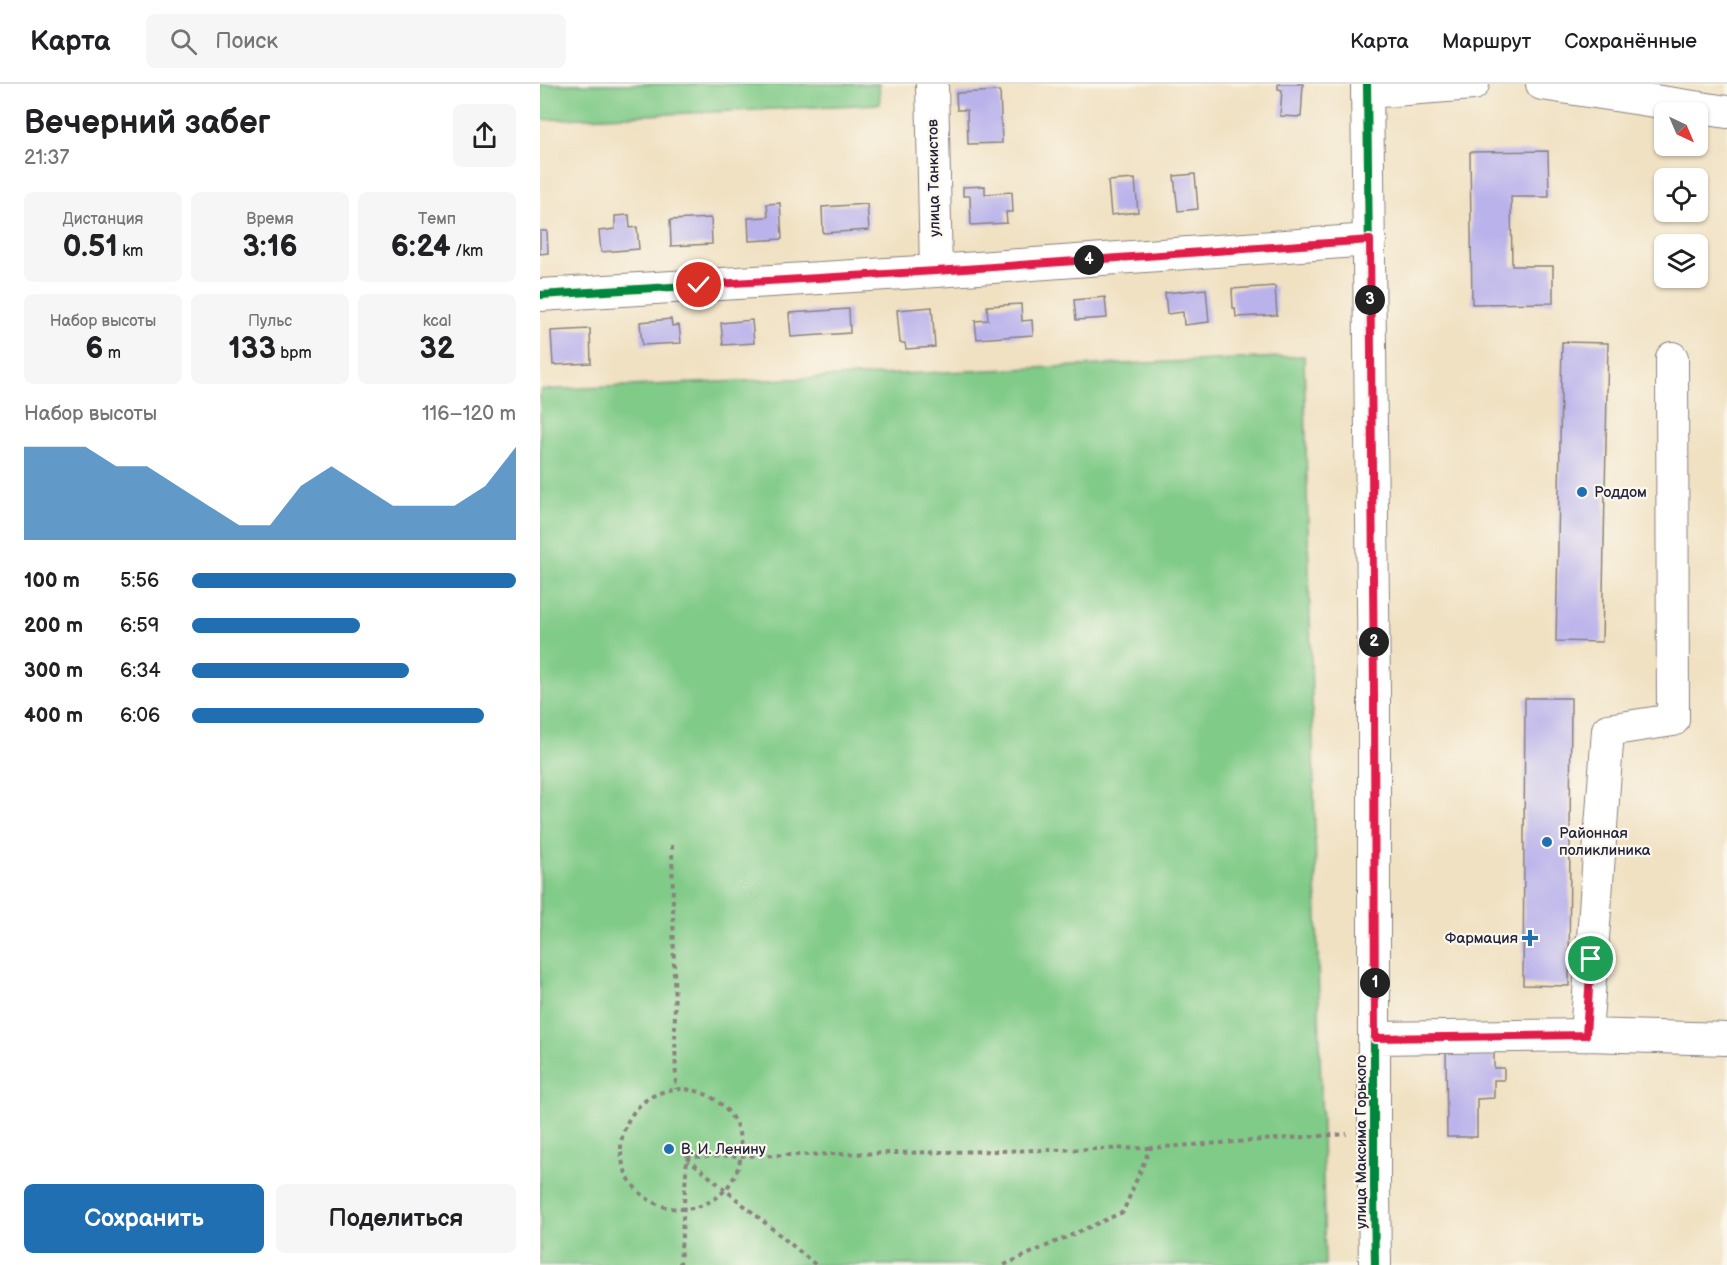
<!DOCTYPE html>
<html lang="ru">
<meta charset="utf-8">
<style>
body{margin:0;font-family:"Balsamiq Sans",sans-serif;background:#f6f6f6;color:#202124;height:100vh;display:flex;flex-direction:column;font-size:22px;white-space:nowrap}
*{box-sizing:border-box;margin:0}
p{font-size:20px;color:#757577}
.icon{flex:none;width:33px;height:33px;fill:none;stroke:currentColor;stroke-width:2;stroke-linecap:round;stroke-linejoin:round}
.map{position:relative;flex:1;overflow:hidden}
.sheet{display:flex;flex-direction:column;background:#fff;width:540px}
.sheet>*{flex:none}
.needle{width:39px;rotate:136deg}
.tools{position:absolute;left:1114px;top:18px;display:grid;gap:12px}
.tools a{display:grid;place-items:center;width:54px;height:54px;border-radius:9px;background:#fff;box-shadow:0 2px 4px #0004;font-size:30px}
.pin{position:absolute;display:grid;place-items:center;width:51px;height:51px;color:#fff;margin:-26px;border:3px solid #fff;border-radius:50%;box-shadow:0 2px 6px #0007}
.km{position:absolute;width:30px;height:30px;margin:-15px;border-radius:50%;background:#222;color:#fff;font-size:16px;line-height:30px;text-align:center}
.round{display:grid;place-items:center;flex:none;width:63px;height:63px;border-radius:9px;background:#f6f6f6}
.summary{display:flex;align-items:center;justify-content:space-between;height:102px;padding:0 24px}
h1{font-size:33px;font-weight:700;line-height:45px}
.figures{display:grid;grid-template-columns:repeat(3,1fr);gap:9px;height:102px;padding:6px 24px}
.figures div{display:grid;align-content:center;border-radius:9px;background:#f6f6f6;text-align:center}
.figures b{font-size:30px;font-weight:700}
.figures small{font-size:16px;font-weight:400}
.figures p{font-size:16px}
.chart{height:168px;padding:12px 24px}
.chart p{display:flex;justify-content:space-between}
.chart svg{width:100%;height:108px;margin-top:6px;fill:#1f6fb2;opacity:.7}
.primary-button{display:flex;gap:12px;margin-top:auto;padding:12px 24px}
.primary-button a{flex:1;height:69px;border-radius:9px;background:#1f6fb2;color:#fff;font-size:24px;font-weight:700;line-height:69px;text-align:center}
.primary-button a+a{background:#f6f6f6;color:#202124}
ul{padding:0 24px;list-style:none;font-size:20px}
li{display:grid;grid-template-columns:96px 72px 1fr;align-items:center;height:45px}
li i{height:15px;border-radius:8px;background:#1f6fb2}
header{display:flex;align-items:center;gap:36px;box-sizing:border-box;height:84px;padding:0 30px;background:#fff;border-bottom:2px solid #e0e0e0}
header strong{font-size:28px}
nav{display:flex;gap:33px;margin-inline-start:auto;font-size:21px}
.search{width:420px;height:54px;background:#f6f6f6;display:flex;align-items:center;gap:15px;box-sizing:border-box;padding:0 21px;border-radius:9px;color:#757577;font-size:22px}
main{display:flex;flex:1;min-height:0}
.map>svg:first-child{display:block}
.green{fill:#81cb88;stroke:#527662;stroke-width:1.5}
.building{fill:#bab2eb}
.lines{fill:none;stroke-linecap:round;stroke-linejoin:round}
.minor-casing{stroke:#89827e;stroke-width:34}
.path{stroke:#89827e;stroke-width:4;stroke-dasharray:4.5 4.5;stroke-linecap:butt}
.minor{stroke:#fff;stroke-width:32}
.cycleway-casing{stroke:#fbf7ec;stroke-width:11}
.cycleway{stroke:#00873e;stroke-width:8}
.route-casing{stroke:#fff;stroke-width:12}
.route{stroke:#e11d48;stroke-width:8}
.poi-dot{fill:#1f6fb2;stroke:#fbf7ec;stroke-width:2}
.labels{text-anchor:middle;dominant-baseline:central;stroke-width:4.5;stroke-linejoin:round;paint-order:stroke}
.street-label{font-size:15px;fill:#22223b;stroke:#fbf7ec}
.poi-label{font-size:15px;fill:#22223b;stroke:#fbf7ec;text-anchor:start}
</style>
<header>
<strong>Карта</strong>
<div class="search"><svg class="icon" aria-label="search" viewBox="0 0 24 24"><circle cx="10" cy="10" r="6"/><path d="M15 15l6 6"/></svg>Поиск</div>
<nav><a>Карта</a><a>Маршрут</a><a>Сохранённые</a></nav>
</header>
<main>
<section class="sheet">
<div class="summary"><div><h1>Вечерний забег</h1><p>21:37</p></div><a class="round"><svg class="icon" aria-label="share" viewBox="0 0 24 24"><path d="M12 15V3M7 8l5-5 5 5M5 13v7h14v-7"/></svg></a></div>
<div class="figures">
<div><p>Дистанция</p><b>0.51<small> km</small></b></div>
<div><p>Время</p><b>3:16</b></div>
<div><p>Темп</p><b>6:24<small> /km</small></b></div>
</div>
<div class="figures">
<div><p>Набор высоты</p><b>6<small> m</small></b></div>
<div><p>Пульс</p><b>133<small> bpm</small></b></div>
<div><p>kcal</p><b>32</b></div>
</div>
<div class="chart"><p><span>Набор высоты</span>116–120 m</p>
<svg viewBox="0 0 160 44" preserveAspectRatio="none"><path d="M0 44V6L10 6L20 6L30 14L40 14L50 22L60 30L70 38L80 38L90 22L100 14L110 22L120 30L130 30L140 30L150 22L160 6V44z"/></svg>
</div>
<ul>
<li><b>100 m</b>5:56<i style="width:100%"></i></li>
<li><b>200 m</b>6:59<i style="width:52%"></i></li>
<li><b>300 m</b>6:34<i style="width:67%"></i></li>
<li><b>400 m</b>6:06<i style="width:90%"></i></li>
</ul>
<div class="primary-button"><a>Сохранить</a><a>Поделиться</a></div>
</section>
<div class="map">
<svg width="1187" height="1181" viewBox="0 0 1187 1181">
<rect width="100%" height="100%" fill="#fbf7ec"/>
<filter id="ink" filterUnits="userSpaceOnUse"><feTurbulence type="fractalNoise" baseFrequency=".0167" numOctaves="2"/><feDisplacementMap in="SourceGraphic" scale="12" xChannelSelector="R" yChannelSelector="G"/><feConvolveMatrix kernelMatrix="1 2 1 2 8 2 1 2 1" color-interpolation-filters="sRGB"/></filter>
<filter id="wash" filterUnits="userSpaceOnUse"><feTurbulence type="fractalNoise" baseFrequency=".008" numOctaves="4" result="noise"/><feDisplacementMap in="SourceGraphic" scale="24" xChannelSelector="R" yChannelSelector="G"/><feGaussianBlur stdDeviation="1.35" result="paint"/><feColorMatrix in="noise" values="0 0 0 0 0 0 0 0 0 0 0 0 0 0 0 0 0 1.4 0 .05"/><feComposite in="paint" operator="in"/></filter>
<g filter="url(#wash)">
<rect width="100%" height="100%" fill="#f0e1c2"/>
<path class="green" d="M0 0H339L340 20 0 36Z
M764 272 785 1181H0V306Z"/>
<g id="blocks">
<path class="building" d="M738 0H763L761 33 740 32 742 6 738 5Z
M460 7 462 59 428 60 427 26H417L416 9Z
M1008 67 1009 113H971L972 182H1013V219L932 220 930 68Z
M655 90 658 125 638 127 634 92Z
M595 95 598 128 571 131 568 97Z
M445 102V110L472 108 473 128H466L467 139 431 141 430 112H423V103Z
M240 119 242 155 209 157 208 134 228 133 227 120Z
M327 120 329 146 283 149 282 123Z
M89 131 90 144 97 143 99 165 61 168 59 147 75 145V132Z
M171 134 172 160 131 162 130 136Z
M0 147H7L8 169 0 170Z
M735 202 737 231 696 233 695 224H693L692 205Z
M666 205 669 238 644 241 643 228 627 230 625 209Z
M565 213 567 234 536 236 534 216Z
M481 220 482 237 492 236 493 251 437 255 435 237 448 236 447 222Z
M392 223 395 263 366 265 365 259H360L357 226Z
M309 225 310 249 251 253 249 229Z
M131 235 132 242 139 241 141 259 102 261 100 238Z
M212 236 214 259 183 261 181 239Z
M50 245 51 279 13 281 11 247Z
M1022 258 1068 259 1062 558 1016 557Z
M985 614H1031L1029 902 983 901Z
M906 967H954V984H964V996H954V1014L937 1015V1053H907Z"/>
</g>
</g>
<g filter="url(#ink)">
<use href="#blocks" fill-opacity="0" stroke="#89827e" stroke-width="1.5"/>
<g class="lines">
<g class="minor-casing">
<path id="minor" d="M392 0 396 187
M827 0 834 607V1105L835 1181
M1002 0 1187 28
M827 8 933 0
M0 211 396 187 830 156
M1046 951 1068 646 1133 636 1132 274
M835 954 1046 951 1187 955"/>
</g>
<path class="path" d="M132 761 136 1005
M81 1065a60 60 0 1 1 120 0a60 60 0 1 1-120 0Z
M147 1074 276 1181
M140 1181 147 1073 610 1064
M464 1181 583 1128 610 1064 807 1050"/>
<use href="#minor" class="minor"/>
<g class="cycleway-casing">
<path id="cycleway" d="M827 0 834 607V1105L835 1181
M0 211 396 187 830 156"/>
</g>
<use href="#cycleway" class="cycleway"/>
</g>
</g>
<g class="lines" filter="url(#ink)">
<g class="route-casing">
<path id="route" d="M159 201 396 187 830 156 834 607 835 954 1046 951 1051 875"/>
</g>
<use href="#route" class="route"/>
</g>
<g class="poi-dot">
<circle cx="1042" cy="408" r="6"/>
<circle cx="1007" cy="758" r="6"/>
<path d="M987 845h6v6h6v6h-6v6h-6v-6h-6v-6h6z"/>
<circle cx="129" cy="1065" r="6"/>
</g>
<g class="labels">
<g class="street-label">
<text transform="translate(394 94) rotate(-91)">улица Танкистов</text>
<text transform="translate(821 1058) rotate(-90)">улица Максима Горького</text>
</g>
<g class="poi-label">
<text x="1054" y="408">Роддом</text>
<text x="1019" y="749">Районная<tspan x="1019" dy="17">поликлиника</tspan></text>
<text x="978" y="854" text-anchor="end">Фармация</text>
<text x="141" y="1065">В. И. Ленину</text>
</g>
</g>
</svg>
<div class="tools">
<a><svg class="needle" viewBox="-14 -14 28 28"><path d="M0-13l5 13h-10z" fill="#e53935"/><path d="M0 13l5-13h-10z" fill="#757577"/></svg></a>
<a><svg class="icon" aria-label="locate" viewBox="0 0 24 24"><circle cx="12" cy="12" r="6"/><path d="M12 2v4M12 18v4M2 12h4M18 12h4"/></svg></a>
<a><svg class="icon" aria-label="layers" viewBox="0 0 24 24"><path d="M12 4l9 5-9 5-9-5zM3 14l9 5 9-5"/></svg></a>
</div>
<div class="pin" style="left:1051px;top:875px;background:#1e9e55"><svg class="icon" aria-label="arrive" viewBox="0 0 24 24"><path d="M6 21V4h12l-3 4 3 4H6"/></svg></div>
<div class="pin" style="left:159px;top:201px;background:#d93025"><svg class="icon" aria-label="check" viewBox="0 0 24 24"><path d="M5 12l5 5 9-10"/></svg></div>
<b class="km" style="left:835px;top:899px">1</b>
<b class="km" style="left:834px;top:558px">2</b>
<b class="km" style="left:830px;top:216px">3</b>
<b class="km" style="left:549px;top:176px">4</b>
</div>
</main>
